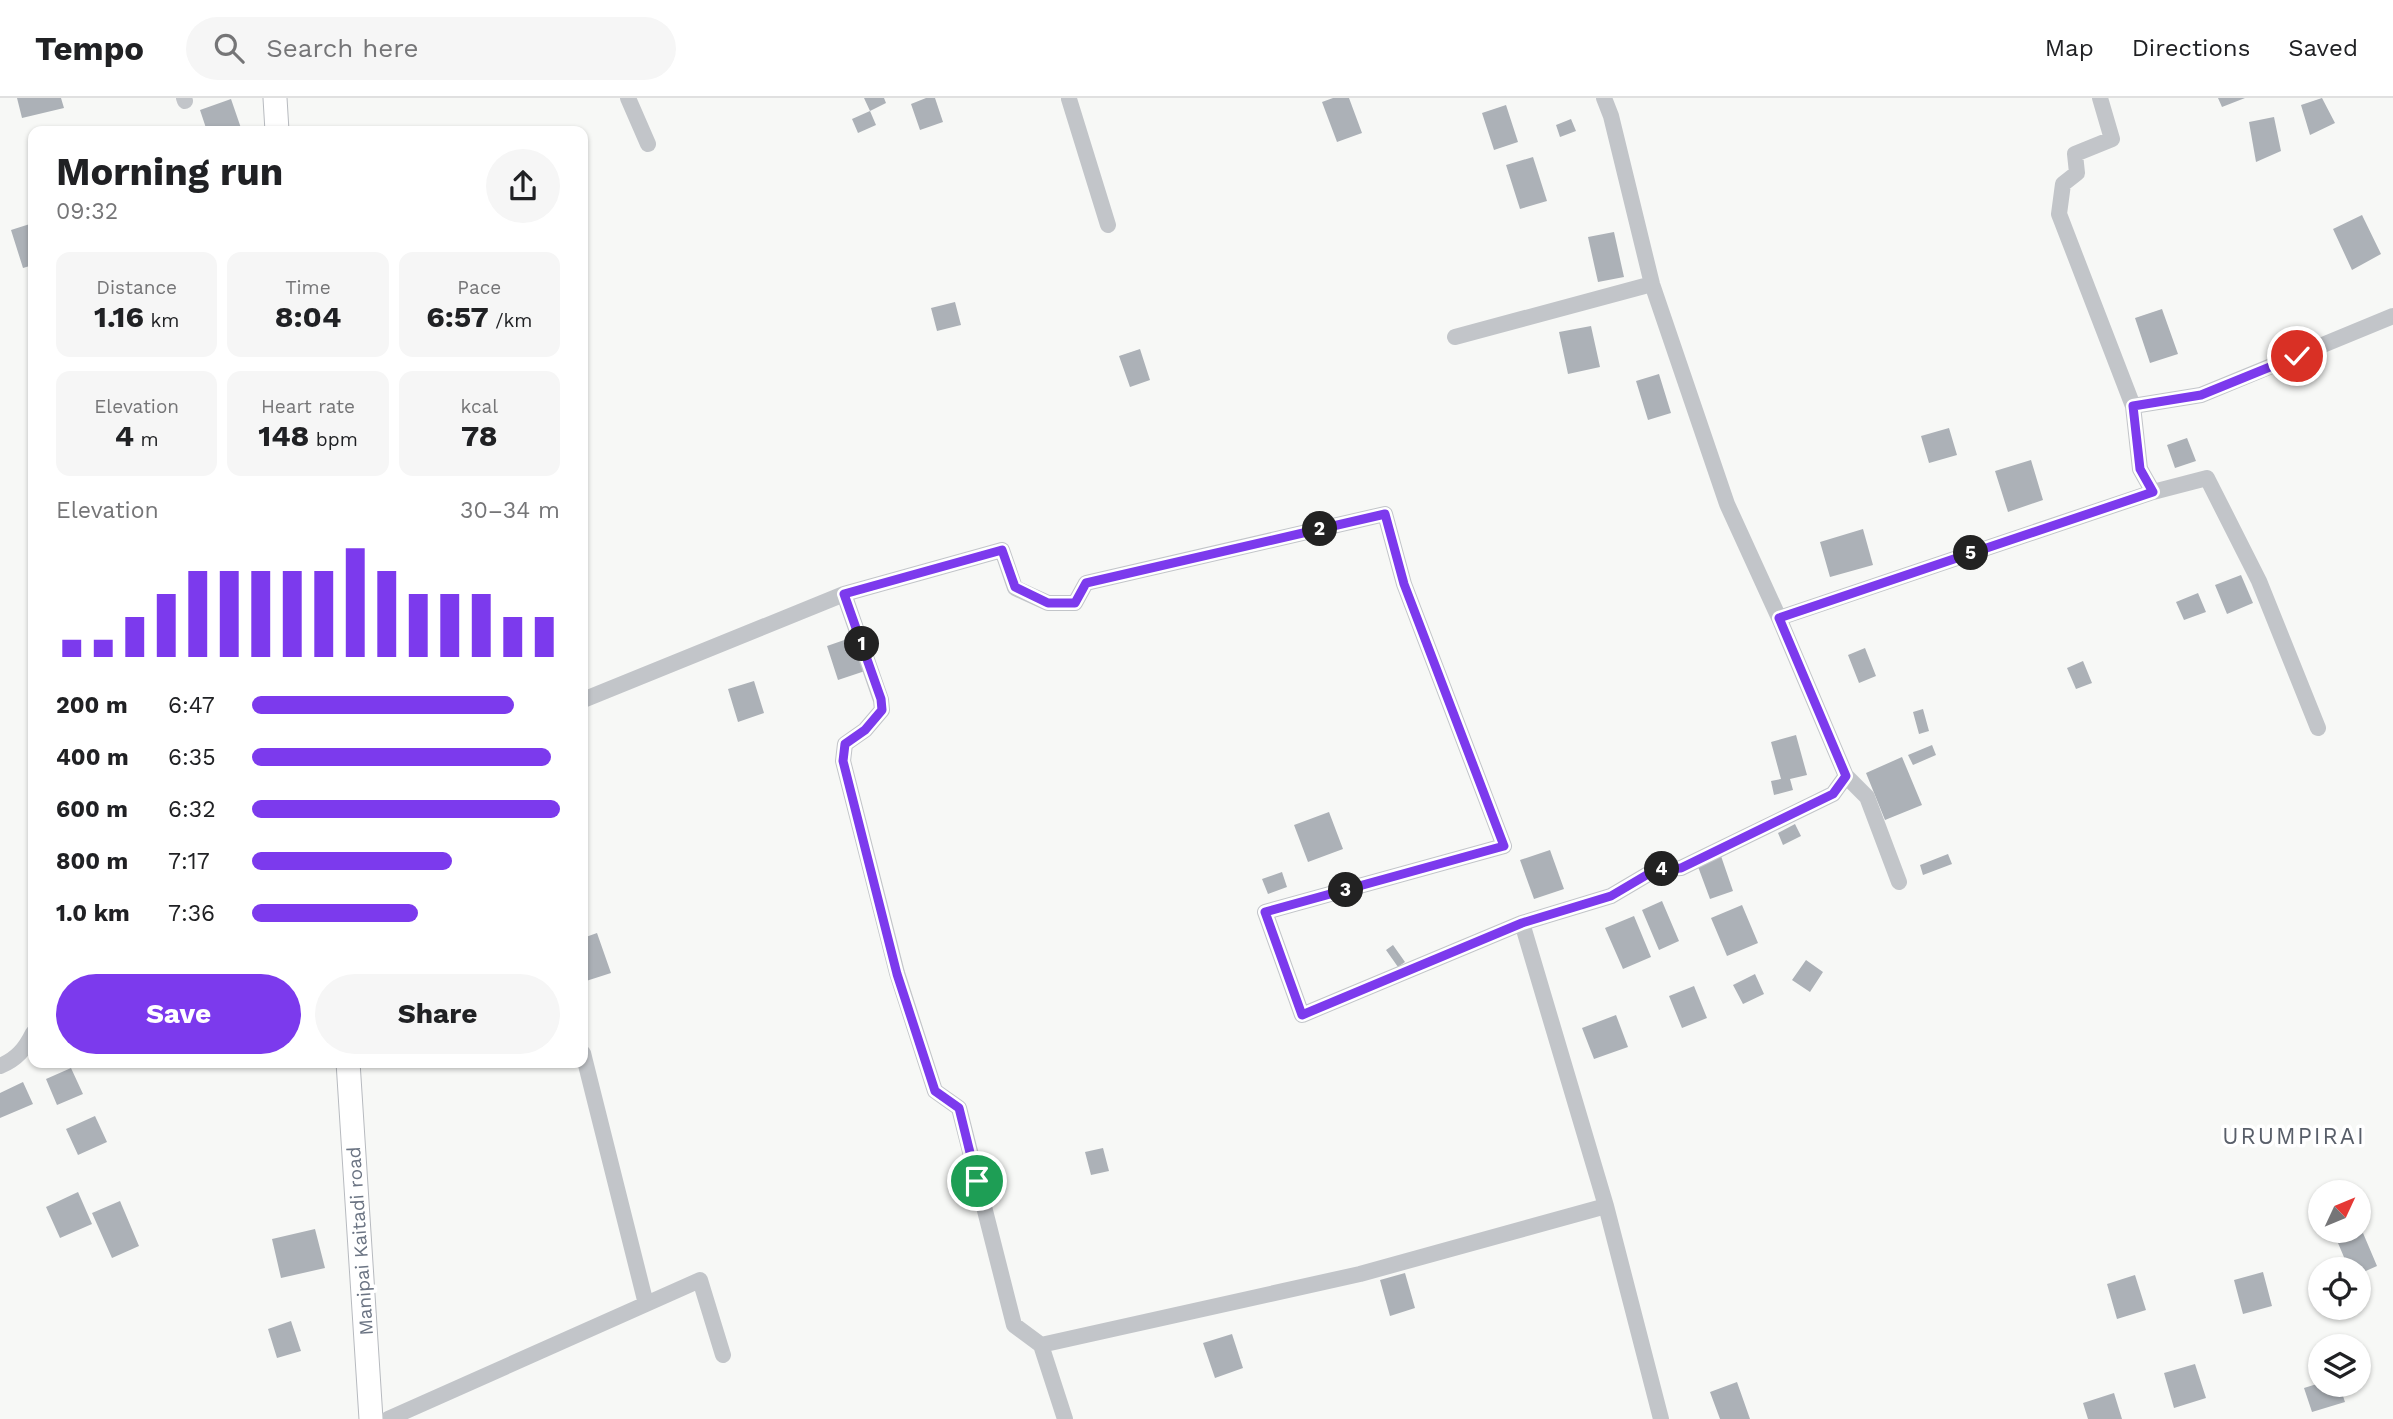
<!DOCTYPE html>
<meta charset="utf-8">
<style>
body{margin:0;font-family:"Work Sans",sans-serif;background:#f6f6f6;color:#202124;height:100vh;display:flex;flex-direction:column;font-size:26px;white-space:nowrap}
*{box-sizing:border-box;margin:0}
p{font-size:23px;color:#757577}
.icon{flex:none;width:38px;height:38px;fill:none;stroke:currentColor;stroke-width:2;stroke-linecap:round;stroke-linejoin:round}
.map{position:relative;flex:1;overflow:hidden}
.details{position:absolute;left:28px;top:28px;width:560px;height:942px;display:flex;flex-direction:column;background:#fff;border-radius:14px;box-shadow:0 2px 5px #0004}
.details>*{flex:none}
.needle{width:46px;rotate:46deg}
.fabs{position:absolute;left:2308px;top:1082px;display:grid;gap:14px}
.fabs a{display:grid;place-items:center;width:63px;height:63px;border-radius:50%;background:#fff;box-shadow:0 2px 5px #0004;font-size:35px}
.pin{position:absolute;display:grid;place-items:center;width:60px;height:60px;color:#fff;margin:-30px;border:4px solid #fff;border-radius:50%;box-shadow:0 2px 7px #0007}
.km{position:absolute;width:35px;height:35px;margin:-18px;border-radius:50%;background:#222;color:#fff;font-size:19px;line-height:35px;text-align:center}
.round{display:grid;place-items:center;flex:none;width:74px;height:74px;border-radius:37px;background:#f6f6f6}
.overview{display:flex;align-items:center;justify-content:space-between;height:119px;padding:0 28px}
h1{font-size:38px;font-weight:700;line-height:52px}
.metrics{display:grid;grid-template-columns:repeat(3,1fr);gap:10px;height:119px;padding:7px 28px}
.metrics div{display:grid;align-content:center;border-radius:14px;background:#f6f6f6;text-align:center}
.metrics b{font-size:30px;font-weight:700}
.metrics small{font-size:19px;font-weight:400}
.metrics p{font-size:19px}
.chart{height:196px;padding:14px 28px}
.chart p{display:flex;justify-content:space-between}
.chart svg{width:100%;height:126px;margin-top:7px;stroke:#7c3aed;stroke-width:6}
.action{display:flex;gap:14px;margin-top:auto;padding:14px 28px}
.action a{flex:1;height:80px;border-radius:42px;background:#7c3aed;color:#fff;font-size:28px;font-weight:700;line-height:80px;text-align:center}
.action a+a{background:#f6f6f6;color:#202124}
ul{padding:0 28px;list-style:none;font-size:23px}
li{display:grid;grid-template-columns:112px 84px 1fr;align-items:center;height:52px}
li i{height:18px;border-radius:9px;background:#7c3aed}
header{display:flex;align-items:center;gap:42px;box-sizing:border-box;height:98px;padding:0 35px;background:#fff;border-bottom:2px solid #e0e0e0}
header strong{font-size:33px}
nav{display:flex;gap:38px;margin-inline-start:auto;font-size:24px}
.search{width:490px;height:63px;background:#f6f6f6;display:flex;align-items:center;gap:18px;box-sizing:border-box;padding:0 24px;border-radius:38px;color:#757577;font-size:26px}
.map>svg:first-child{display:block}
.building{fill:#acb1b7}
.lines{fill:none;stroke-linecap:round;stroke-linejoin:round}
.secondary-casing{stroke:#b7babf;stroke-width:25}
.street{stroke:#c2c5c9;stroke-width:16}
.secondary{stroke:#fff;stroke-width:23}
.route-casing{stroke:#fff;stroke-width:14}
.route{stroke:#7c3aed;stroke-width:9}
.labels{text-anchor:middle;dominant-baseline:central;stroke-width:7;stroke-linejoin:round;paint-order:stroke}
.street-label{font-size:19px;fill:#6b7483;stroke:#fff}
.quarter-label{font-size:23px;letter-spacing:2px;fill:#585e69;stroke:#fff}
</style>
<header>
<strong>Tempo</strong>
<div class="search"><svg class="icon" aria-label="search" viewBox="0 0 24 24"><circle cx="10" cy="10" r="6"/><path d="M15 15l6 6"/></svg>Search here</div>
<nav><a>Map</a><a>Directions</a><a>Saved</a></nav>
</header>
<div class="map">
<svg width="2393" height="1321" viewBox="0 0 2393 1321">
<rect width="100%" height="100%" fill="#f7f8f6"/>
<path class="building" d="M17 0H61L64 10 22 20Z
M864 0H884L886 5 870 13Z
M926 0H935L943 24 920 32 911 6Z
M1333 0H1349L1362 35 1337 44 1322 4Z
M2218 0H2245L2222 9Z
M2322 0 2335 25 2310 37 2301 7Z
M231 1 242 33H207L200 12Z
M1506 7 1518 44 1494 52 1482 15Z
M870 13 876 27 858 35 852 21Z
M2274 19 2281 53 2256 64 2249 24Z
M1571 21 1576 33 1560 39 1556 27Z
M1533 59 1547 103 1520 111 1506 67Z
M2362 117 2381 156 2352 172 2333 131Z
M33 125V167L23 170 11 132Z
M1614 134 1624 179 1598 184 1588 139Z
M955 204 961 227 937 233 931 210Z
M2162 211 2178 256 2150 265 2135 220Z
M1591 228 1600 269 1568 276 1559 234Z
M1140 251 1150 282 1130 289 1119 258Z
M1659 276 1671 315 1648 322 1636 283Z
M1949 330 1957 357 1929 365 1921 338Z
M2187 340 2196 363 2175 370 2167 347Z
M2031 362 2043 402 2008 414 1995 373Z
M1863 431 1873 467 1830 479 1820 444Z
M2241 477 2253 505 2227 516 2215 487Z
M2198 495 2206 514 2184 522 2176 504Z
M853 539 865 573 838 582 827 548Z
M1865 550 1876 578 1859 585 1848 557Z
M2083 563 2092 585 2076 591 2067 570Z
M754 583 764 615 738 624 728 591Z
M1923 611 1929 633 1919 636 1913 614Z
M1796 637 1807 677 1790 681 1793 692 1774 697 1771 683 1781 681 1771 644Z
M1932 647 1936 657 1913 667 1908 657Z
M1902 659 1922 707 1885 722 1866 675Z
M1329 714 1343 751 1308 764 1294 727Z
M1795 726 1801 738 1783 747 1778 735Z
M1550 752 1564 791 1534 801 1520 762Z
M1948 756 1952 766 1923 777 1920 767Z
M1721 758 1733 793 1710 801 1697 766Z
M1282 774 1287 789 1268 796 1262 781Z
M1662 803 1679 843 1659 852 1642 812Z
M1742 807 1758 845 1727 858 1711 820Z
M1634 818 1651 859 1623 871 1605 830Z
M597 835 611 875 583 884V840Z
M1393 847 1405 864 1398 869 1386 852Z
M1806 862 1823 874 1810 894 1792 882Z
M1755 876 1764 896 1743 906 1733 887Z
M1694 888 1707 920 1682 930 1669 898Z
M1616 917 1628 949 1594 961 1582 930Z
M71 970 83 996 57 1007 46 981Z
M23 984 33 1006 0 1020V995Z
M95 1018 107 1044 78 1057 66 1031Z
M1103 1050 1109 1073 1091 1077 1085 1054Z
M78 1094 92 1126 60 1140 46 1109Z
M120 1103 139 1148 112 1160 92 1115Z
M315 1131 325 1170 281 1180 272 1141Z
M2363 1135 2377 1168 2359 1176V1171H2349L2338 1145Z
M2263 1174 2272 1208 2243 1216 2234 1182Z
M1405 1175 1415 1210 1390 1218 1380 1182Z
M2135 1177 2146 1212 2117 1221 2107 1186Z
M291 1223 301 1253 277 1260 268 1231Z
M1232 1236 1243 1270 1215 1280 1203 1245Z
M2195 1266 2206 1300 2174 1310 2164 1275Z
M1737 1284 1750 1321H1720L1710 1294Z
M2320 1285 2339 1286 2345 1304 2312 1314 2304 1290Z
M2114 1295 2122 1321H2088L2083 1305Z"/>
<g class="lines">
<g class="secondary-casing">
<path id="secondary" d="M275 0 277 33
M348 964 371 1321"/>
</g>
<path class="street" d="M184 0 185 3
M628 0 648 46
M1604 0 1611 18 1652 186 1727 406 1779 520 2153 394 2207 380 2259 483 2318 630
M2100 0 2112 41 2075 56 2077 75 2063 86 2059 116 2133 308 2201 297 2393 218
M1069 1 1108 127
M1455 239 1652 186
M2133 308 2140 371 2153 394
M844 496 881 602 882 612 865 632 845 646 843 663 897 875 935 993 959 1010 1014 1227 1041 1247 1360 1176 1606 1108 1522 825
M1779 520 1846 678 1867 699 1899 784
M583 602 844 496 1002 452 1015 490 1048 505H1075L1086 485 1385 416 1404 486 1504 748 1265 814 1302 917 1522 825 1611 798 1655 772 1681 770 1833 696 1846 678
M583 955 646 1206
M0 968C17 961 25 951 33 935
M1606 1108 1661 1321
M1041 1247 1065 1321
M388 1321 700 1182 723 1257"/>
<use href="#secondary" class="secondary"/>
</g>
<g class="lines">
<g class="route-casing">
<path id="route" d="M977 1083 959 1010 935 993 897 876 843 663 845 646 865 632 882 612 881 601 844 496 1002 452 1015 489 1048 505H1075L1086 485 1385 416 1404 486 1504 748 1265 814 1302 917 1522 825 1611 798 1655 772 1681 770 1833 696 1846 678 1779 520 2153 394 2140 371 2133 308 2201 297 2297 258"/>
</g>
<use href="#route" class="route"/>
</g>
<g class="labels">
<g class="street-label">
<text transform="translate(360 1143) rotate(-94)">Manipai Kaitadi road</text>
</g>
<g class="quarter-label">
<text x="2294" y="1038">URUMPIRAI</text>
</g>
</g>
</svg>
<div class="fabs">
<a><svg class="needle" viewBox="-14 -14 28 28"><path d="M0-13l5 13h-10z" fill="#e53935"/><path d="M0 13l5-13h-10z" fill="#757577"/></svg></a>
<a><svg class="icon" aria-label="locate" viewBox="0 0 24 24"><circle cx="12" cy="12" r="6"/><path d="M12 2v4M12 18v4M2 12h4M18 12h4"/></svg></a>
<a><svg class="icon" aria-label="layers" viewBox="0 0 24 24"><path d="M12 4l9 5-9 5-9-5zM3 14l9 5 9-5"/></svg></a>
</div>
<div class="pin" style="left:977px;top:1083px;background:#1e9e55"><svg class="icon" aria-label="arrive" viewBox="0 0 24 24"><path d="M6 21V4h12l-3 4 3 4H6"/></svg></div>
<div class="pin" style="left:2297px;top:258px;background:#d93025"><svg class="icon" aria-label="check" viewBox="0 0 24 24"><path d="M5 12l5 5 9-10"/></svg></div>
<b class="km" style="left:862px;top:546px">1</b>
<b class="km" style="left:1320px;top:431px">2</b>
<b class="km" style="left:1346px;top:792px">3</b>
<b class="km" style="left:1662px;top:771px">4</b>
<b class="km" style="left:1971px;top:455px">5</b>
<section class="details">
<div class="overview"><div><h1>Morning run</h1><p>09:32</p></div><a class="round"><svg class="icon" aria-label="share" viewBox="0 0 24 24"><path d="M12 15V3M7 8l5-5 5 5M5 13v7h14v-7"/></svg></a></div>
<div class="metrics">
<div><p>Distance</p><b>1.16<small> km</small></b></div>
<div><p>Time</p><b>8:04</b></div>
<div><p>Pace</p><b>6:57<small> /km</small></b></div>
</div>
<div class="metrics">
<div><p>Elevation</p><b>4<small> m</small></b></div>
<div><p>Heart rate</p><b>148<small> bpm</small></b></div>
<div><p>kcal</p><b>78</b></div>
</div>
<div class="chart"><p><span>Elevation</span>30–34 m</p>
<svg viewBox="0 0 160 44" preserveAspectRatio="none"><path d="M5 44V38M15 44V38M25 44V30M35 44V22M45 44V14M55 44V14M65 44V14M75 44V14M85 44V14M95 44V6M105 44V14M115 44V22M125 44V22M135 44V22M145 44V30M155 44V30"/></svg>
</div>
<ul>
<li><b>200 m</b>6:47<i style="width:85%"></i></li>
<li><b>400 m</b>6:35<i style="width:97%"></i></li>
<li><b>600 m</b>6:32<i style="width:100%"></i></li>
<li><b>800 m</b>7:17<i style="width:65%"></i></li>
<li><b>1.0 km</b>7:36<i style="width:54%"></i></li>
</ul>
<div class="action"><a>Save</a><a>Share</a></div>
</section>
</div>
